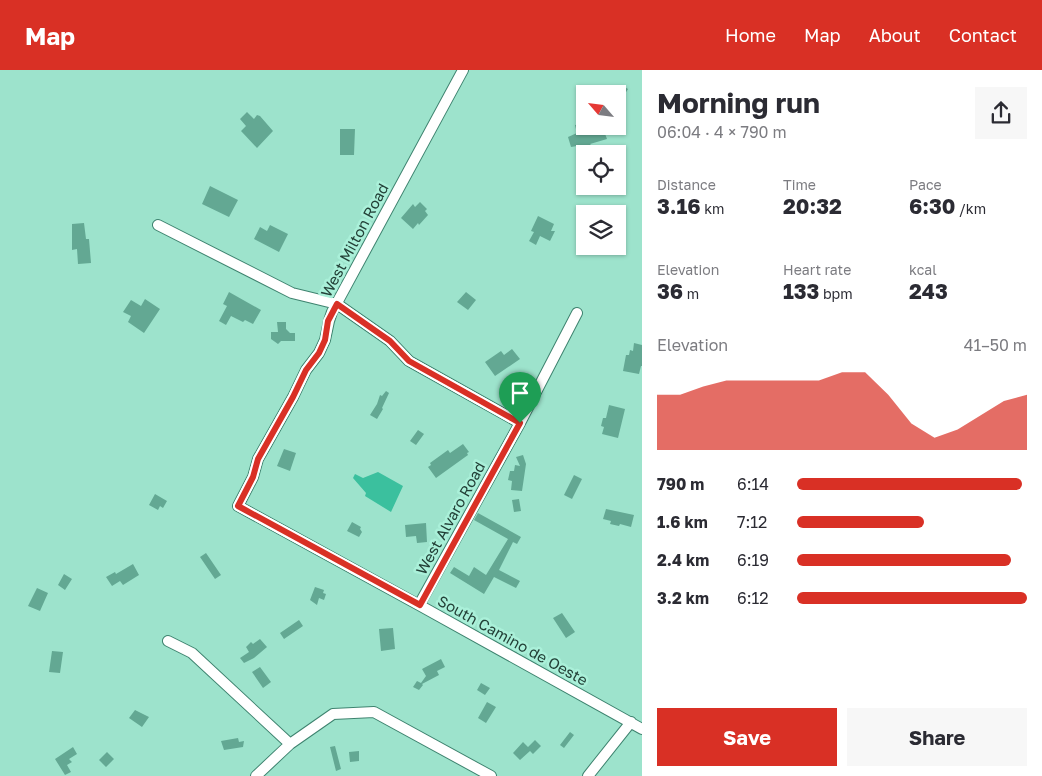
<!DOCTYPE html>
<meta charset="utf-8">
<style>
body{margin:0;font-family:"Golos Text",sans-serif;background:#f7f7f7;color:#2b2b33;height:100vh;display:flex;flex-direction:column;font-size:19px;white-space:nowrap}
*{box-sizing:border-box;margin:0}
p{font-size:16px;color:#7c7c81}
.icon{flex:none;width:28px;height:28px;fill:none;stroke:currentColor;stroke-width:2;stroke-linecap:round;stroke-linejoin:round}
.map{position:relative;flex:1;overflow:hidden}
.sheet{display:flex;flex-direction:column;background:#fff;width:400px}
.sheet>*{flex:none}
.needle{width:32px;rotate:298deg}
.tools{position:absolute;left:576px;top:15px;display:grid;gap:10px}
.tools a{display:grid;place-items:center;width:50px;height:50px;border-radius:0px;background:#fff;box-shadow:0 1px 4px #0004;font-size:25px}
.pin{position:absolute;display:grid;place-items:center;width:42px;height:42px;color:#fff;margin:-51px -21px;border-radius:50% 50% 50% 0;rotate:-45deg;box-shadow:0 0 5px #0007}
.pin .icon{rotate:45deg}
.round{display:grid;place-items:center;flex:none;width:52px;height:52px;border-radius:0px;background:#f7f7f7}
.head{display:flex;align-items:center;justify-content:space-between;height:85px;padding:0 15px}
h1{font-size:28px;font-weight:700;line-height:38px}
.figures{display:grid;grid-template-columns:repeat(3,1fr);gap:8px;height:85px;padding:5px 15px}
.figures div{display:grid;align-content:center}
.figures b{font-size:21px;font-weight:700}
.figures small{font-size:14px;font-weight:400}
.figures p{font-size:14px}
.chart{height:140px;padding:10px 15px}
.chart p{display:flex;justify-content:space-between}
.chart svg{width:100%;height:90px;margin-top:5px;fill:#d93025;opacity:.7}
.primary-button{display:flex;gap:10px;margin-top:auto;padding:10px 15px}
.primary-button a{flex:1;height:58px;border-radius:0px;background:#d93025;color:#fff;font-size:20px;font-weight:700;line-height:58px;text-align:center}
.primary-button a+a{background:#f7f7f7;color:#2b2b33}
ul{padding:0 15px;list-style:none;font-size:16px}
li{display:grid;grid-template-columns:80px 60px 1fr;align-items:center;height:38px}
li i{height:12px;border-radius:6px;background:#d93025}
header{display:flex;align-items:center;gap:30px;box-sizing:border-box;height:70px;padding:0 25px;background:#d93025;color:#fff}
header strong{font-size:24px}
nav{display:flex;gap:28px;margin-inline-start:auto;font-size:18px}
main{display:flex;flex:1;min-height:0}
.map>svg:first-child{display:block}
.green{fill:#3bc09e}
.building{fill:#63a893}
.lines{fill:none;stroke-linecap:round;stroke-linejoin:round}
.minor-casing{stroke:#3e836f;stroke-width:12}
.minor{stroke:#fff;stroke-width:10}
.route-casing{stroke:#fff;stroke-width:10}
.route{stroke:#d93025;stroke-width:6}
.labels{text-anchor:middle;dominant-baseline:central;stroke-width:5;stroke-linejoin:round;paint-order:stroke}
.street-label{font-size:15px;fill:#234037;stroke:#aaf0d9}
</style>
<header>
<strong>Map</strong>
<nav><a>Home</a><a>Map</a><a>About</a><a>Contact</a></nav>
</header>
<main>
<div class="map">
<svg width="642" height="706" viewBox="0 0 642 706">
<rect width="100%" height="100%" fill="#9de3cc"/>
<path class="green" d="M378 402 403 416 391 442 365 426 366 423 353 408 355 404 363 408Z"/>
<path class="building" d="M621 15 628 19 621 30 618 28V22Z
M247 42 254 49 257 45 260 46 273 61 257 78 241 61 246 56 240 49Z
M582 54 585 63 601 58 602 61H604L607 69 590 74 593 77 586 79 585 76 578 78 577 76 571 77 568 67 577 63 575 55Z
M340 59H355L354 85H340Z
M210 116 238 130 229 147 202 134Z
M420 132 427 139 425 141 428 145 419 155 418 153 413 159 401 148 413 134 415 137Z
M538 146 554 154 551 161H555L550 171 540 166 536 175 529 171 534 162 531 161Z
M84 153 86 169H89L91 193 78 194 77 179 72 180V154Z
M270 155 288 164 279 182 254 169 260 157 267 161Z
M229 222 261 240 253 254 245 250 243 252 231 246 226 255 219 251 227 236 223 234Z
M466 222 476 230 468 240 457 232Z
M145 229 160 239 144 263 128 252 131 246 123 242 131 230 141 236Z
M277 252H286V259L290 263H295V271H281L278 274 271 269V262H278Z
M634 273 642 275V296H641L639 304 623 301 626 285H629L630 280 633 281Z
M512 279 520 289 495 306 485 292 501 281 504 285Z
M386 321 389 323 382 338 383 339 377 349 370 345 377 334 380 325 382 326Z
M609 335 625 339 618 368 602 364 604 357 601 356 603 348H606Z
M418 360 424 364 416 375 410 371Z
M463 374 469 382 467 383 468 385 436 408 428 397 431 395 430 393 448 380 450 383Z
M284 379 296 383 290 401 277 396Z
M523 385 526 394 522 421 511 420 512 411 508 410 510 401H514L515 395 520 396 516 387Z
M574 405 582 409 572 429 564 425Z
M155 424 167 431 163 438 160 436 158 440 149 435Z
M519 429 521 441 514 442 512 430Z
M606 439 634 445 631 457 620 454 619 456 610 454 611 451 603 449Z
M478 443 521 467 517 474 513 472 499 500 520 511 516 518 494 507 484 524 450 503 454 497 469 506 474 497 486 505 508 469 474 450Z
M352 452 361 457 360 459 362 462 359 467 347 461Z
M426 453 427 472 417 473 416 466 406 467 405 455Z
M206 483 221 505 215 509 200 487Z
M133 494 139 505 123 515 120 511 112 516 106 507 115 502 116 504Z
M64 504 72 509 65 520 58 515Z
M315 517 324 520 323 523 326 524 324 530 319 528 317 535 310 530Z
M37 518 48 523 40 541 28 536Z
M562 543 575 562 566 568 553 548Z
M299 550 303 556 284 569 280 563Z
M393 558 395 579 381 581 379 559Z
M260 569 267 577 254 588 244 593 240 588 249 582 246 577 251 572 253 574Z
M52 581 63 582 60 603 49 602Z
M441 589 445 597 437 601 439 605 422 614 423 615 419 620 413 617 417 611 421 613 426 606 422 599Z
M260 597 271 612 263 618 252 602Z
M481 613 490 618 485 625 477 620Z
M487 632 496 637 486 653 478 648Z
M135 640 149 647 142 657 129 648Z
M570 662 574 665 564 678 560 675Z
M238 668 239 672 244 671 243 677 224 680 221 671Z
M535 670 541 676 533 684 530 681 520 690 513 683 523 672 528 677Z
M335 676 341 699 336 701 330 677Z
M73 677 77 684 69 689 72 692 67 695 71 702 65 705 55 689Z
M359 681V691L350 692 349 682Z
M107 682 114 689 106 697 99 690Z"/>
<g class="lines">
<g class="minor-casing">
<path id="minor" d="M463 0 332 242 329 251 325 270 319 283 306 300 293 327 258 389 253 407 238 436 419 535 642 659
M158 155 292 223 337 234 390 271 409 291 520 353
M419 535 520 353 577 243
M168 571 192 583 290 674
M256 706 290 674 333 644 374 642 491 706
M588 706 631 652"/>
</g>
<use href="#minor" class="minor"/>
</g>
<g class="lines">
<g class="route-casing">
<path id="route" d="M337 234 390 271 409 291 520 353 420 535 238 436 253 407 258 389 293 327 306 300 319 283 325 270 328 251Z"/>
</g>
<use href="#route" class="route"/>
</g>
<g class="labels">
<g class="street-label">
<text transform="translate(354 170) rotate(-62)">West Milton Road</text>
<text transform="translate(450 448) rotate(-61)">West Alvaro Road</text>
<text transform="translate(513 570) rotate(29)">South Camino de Oeste</text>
</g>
</g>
</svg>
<div class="tools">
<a><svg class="needle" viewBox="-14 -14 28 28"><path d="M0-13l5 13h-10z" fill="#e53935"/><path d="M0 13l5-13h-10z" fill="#7c7c81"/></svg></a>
<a><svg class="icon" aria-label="locate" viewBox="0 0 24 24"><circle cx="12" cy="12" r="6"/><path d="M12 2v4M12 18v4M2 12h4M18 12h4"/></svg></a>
<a><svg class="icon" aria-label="layers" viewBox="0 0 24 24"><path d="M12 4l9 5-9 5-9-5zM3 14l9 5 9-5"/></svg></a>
</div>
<div class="pin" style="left:520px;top:353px;background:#1e9e55"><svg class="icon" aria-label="arrive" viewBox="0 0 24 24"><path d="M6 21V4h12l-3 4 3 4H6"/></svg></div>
</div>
<section class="sheet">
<div class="head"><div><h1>Morning run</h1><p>06:04 · 4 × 790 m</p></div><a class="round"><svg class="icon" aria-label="share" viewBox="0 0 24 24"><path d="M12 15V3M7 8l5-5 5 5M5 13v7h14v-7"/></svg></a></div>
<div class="figures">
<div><p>Distance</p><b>3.16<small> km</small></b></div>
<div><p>Time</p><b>20:32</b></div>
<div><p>Pace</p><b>6:30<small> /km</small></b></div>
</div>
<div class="figures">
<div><p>Elevation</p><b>36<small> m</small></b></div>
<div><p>Heart rate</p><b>133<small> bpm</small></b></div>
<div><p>kcal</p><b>243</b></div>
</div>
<div class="chart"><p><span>Elevation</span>41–50 m</p>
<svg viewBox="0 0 160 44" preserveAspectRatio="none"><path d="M0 44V17L10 17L20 13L30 10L40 10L50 10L60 10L70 10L80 6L90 6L100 17L110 31L120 38L130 34L140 27L150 20L160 17V44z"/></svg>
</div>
<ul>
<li><b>790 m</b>6:14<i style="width:98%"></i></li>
<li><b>1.6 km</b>7:12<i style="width:55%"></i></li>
<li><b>2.4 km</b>6:19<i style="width:93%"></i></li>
<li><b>3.2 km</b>6:12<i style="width:100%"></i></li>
</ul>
<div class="primary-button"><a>Save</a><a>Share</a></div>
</section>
</main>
